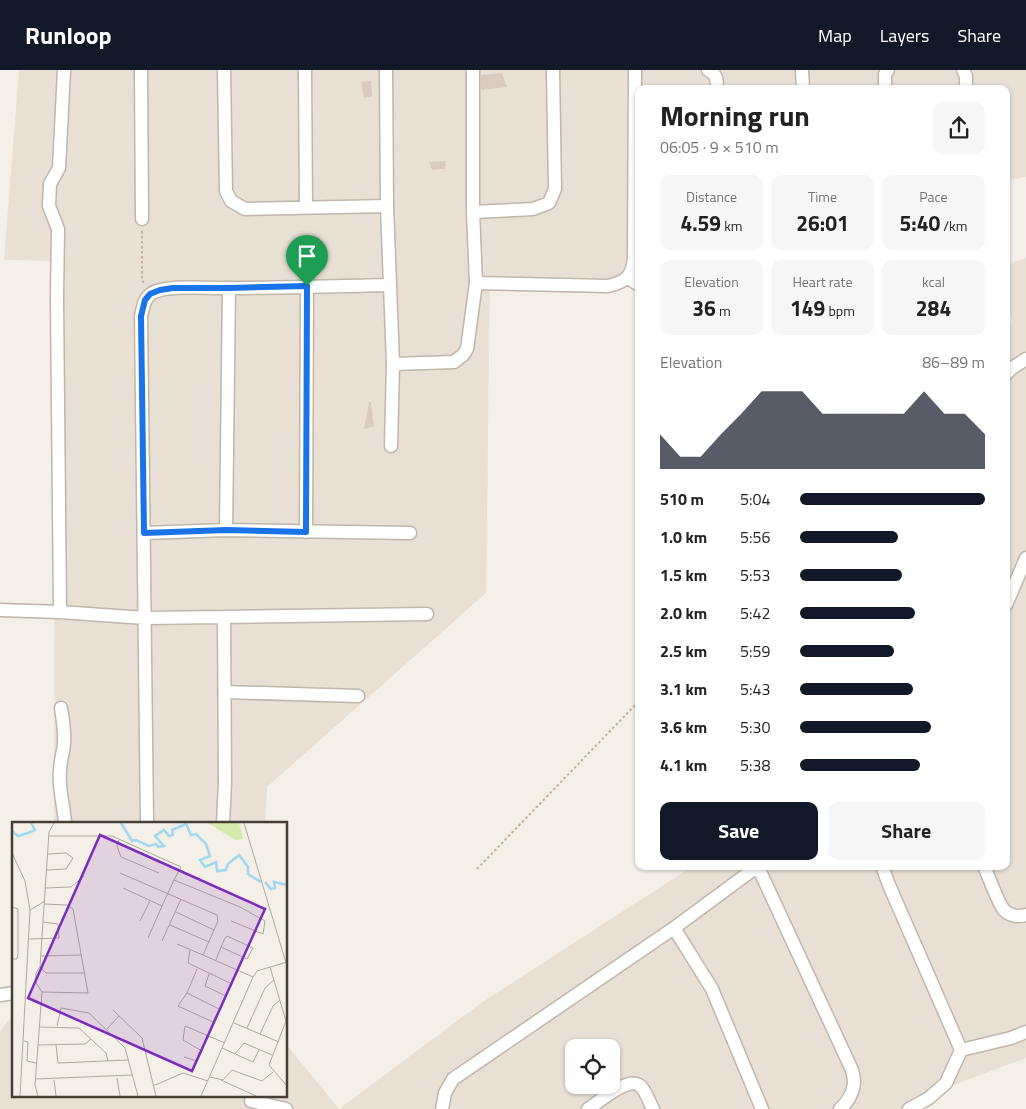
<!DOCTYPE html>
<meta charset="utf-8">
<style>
body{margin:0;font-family:"Titillium Web",sans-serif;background:#f6f6f6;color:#222;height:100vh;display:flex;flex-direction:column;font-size:19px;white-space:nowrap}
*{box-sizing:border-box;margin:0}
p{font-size:16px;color:#767676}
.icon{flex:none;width:28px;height:28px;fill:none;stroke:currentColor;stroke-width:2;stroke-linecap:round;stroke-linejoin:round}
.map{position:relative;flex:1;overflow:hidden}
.sheet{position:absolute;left:635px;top:15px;width:375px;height:785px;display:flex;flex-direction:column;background:#fff;border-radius:10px;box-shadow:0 1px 4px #0004}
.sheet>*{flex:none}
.buttons{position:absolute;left:565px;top:969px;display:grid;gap:10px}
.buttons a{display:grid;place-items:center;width:55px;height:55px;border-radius:10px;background:#fff;box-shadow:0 1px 4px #0004;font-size:25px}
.pin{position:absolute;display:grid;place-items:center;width:42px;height:42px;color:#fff;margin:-51px -21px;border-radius:50% 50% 50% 0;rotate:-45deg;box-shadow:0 0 5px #0007}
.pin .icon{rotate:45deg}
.round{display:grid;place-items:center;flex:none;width:52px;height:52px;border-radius:10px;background:#f6f6f6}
.headline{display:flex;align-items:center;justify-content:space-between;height:85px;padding:0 25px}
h1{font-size:28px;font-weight:700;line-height:38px}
.figures{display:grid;grid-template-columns:repeat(3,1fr);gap:8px;height:85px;padding:5px 25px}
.figures div{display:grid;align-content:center;border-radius:10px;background:#f6f6f6;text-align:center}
.figures b{font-size:21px;font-weight:700}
.figures small{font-size:14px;font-weight:400}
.figures p{font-size:14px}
.chart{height:140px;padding:10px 25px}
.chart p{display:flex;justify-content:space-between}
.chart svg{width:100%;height:90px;margin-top:5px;fill:#111827;opacity:.7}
.cta{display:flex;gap:10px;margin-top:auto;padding:10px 25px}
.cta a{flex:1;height:58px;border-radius:10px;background:#111827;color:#fff;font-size:20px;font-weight:700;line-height:58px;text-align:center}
.cta a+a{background:#f6f6f6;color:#222}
ul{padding:0 25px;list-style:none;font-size:16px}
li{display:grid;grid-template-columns:80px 60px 1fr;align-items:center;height:38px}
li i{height:12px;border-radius:6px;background:#111827}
header{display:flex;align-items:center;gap:30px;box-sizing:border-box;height:70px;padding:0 25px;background:#111827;color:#fff}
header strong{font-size:24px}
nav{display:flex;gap:28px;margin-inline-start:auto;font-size:18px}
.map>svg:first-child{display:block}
.residential{fill:#e8e0d4;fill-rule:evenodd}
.building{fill:#d9ccbe}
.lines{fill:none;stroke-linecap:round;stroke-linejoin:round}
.minor-casing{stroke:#c0b6a9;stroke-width:15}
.path{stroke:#c2b099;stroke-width:2;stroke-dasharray:2.5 2.5;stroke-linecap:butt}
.minor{stroke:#fff;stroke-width:12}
.route-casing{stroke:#fff;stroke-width:10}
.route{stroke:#1a73e8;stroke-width:6}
.inset-river{fill:none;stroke:#a0d8f3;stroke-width:2.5}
.inset-road{fill:none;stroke:#afa9a0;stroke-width:1}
.view{fill:#7b2cbf;fill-opacity:0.15;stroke:#7b2cbf;stroke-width:2.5}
.inset-edge{fill:none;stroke:#473f35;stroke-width:2.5}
</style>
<header>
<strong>Runloop</strong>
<nav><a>Map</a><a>Layers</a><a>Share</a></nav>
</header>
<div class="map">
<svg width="1026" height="1039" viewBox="0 0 1026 1039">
<rect width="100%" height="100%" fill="#f4efe7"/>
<path class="residential" d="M21 0H1026V107L1006 111V19H639V209L490 207 486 523 267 717 265 753H54L55 191 4 190 19 1Z
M1026 188V988L916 1029 901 1039H0V962L14 943V1025H286V974L339 1039 481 933 693 796H1006V258L1013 252 1006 239V195ZM574 978H611V1015H574Z"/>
<path class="building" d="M502 3 507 17 481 20V5Z
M371 11 372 26 364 28 361 12Z
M446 91 445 99 432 100 429 92Z
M369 332H371L374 357 364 359Z"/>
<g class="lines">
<g class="minor-casing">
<path id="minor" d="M64 0 59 98 50 114 49 136 58 159 57 229 60 542 145 548 224 547 225 712 223 753
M141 0 142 149
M224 0 226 121 231 131 245 139 387 136
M305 0 306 138
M708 0C717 4 717 10 717 19
M802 0 803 19
M963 0 966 6V19
M885 19V4L888 0
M473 142 533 139 549 133 555 119 553 0
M628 208 639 215
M476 213 608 216C625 212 632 207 634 189L635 0
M390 215 393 294 391 376
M393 294 454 292 463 285 467 279 476 213 473 142V0
M1006 304 1012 298 1026 289
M226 460 229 218
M306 462 307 216
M144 463 226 460 410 463
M1006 535 1026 488
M0 540 60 542
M224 547 427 544
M225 622 358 626
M61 638C63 650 65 662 64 674 63 683 60 692 60 701 58 719 64 735 65 753
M147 753 141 246C143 238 144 228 152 223 170 214 208 219 228 218 282 218 336 216 390 215L387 136 386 0
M882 796 889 815 961 980 946 1013 929 1028 909 1039
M984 796C988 805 999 835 1004 840 1010 846 1018 847 1026 845
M758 797 852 1000C853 1004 854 1009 854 1013 853 1023 847 1033 840 1039
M674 858 712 919 762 1039
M0 925 14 923
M961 980 1011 968 1026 962
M251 1031 286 1039
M442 1039 445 1023 453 1009 674 858 758 796
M588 1039C599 1032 627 1007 639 1015 646 1020 649 1032 653 1039"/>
</g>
<path class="path" d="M142 161V210L145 215
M477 799 639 631"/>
<use href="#minor" class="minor"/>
</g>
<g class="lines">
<g class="route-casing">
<path id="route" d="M307 216 306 462 226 460 144 463 141 246 145 230 150 224 160 220 173 218H229Z"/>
</g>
<use href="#route" class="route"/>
</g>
<g transform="translate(12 752)">
<rect width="275" height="275" fill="#f4efe7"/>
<path d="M196 1H227L231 17 223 18Z" fill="#d4eaad"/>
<path class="inset-river" d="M109 1 120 19 124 18 137 24 144 22 146 25 152 24 143 14 152 8 157 14 161 13 160 8 174 2 179 13 184 12 194 22 198 34 188 38 193 45 204 40 205 49 214 48 216 42 227 33 236 45V52L249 60M0 9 6 14 16 11 23 8 19 1M253 60 259 67 263 66 262 60 275 63"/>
<path class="inset-road" d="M232 1 275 144M37 14H100L169 45 162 58M107 18 105 24 109 35 147 51M0 31 13 59 18 88 8 274M35 48 54 47 61 36 54 31 36 32M108 51 205 93 206 99 191 133 241 155M33 66 59 65 72 54M111 66 150 84 162 58 228 85 253 99 251 112 219 99M0 85 6 87V132L5 137H0M18 88 33 79M164 90 202 108M128 99 138 79M158 103 197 120M136 116 150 84M17 117 47 116 46 102 31 100M150 119 169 77M165 122 191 133M178 128 176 141 220 162M29 134 69 133M204 138 209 125 213 116 215 114 241 126 235 137 209 125M28 145 34 151H73M258 145 274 199 257 243 275 264M185 147 175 171 209 188M197 152 193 164 214 174 226 148M30 170 76 171 61 87 55 83 32 82M175 171 166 184 201 200 214 174M101 188 130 216 144 274M222 201 267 220M45 204 49 186 77 191 113 226 126 274M27 205 67 206 94 231 96 239M235 206 253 166 262 158M95 207 107 194M248 212 261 184 268 178M12 219 16 220 15 239 24 241M26 223 73 222 79 217M44 223 46 241 117 238M210 226 241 240 247 228M223 232 232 221 260 233M172 235 185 239 190 229 171 218 173 204 213 221M198 255 211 258 220 248 250 259 261 250M105 256 108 274M23 257 120 253M42 258 44 274M209 258 244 274M141 264 171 251 196 259M26 274 23 263 30 170 24 161V151L28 145 37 10 42 1M189 274 241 155 245 149 275 140"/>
<path class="view" d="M88 13 253 87 180 249 16 176Z"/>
<rect width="275" height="275" class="inset-edge"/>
</g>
</svg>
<div class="buttons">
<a><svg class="icon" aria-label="locate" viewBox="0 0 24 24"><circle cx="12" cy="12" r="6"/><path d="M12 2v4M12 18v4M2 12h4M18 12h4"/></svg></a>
</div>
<div class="pin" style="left:307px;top:216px;background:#1e9e55"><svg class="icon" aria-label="arrive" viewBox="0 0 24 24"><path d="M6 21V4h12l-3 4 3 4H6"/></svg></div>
<section class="sheet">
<div class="headline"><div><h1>Morning run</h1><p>06:05 · 9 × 510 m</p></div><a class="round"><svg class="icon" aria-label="share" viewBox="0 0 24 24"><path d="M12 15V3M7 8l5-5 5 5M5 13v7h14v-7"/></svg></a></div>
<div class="figures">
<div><p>Distance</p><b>4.59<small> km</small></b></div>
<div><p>Time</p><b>26:01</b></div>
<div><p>Pace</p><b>5:40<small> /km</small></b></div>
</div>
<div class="figures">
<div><p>Elevation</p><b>36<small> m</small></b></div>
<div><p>Heart rate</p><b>149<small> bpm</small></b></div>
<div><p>kcal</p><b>284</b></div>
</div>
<div class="chart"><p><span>Elevation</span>86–89 m</p>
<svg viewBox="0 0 160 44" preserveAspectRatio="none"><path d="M0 44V27L10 38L20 38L30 27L40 17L50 6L60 6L70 6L80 17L90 17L100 17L110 17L120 17L130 6L140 17L150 17L160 27V44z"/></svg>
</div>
<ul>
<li><b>510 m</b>5:04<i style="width:100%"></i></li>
<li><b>1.0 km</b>5:56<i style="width:53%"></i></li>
<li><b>1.5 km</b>5:53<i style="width:55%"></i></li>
<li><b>2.0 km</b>5:42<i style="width:62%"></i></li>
<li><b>2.5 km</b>5:59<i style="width:51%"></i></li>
<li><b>3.1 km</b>5:43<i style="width:61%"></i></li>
<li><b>3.6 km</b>5:30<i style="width:71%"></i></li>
<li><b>4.1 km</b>5:38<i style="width:65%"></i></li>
</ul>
<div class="cta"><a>Save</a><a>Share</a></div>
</section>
</div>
